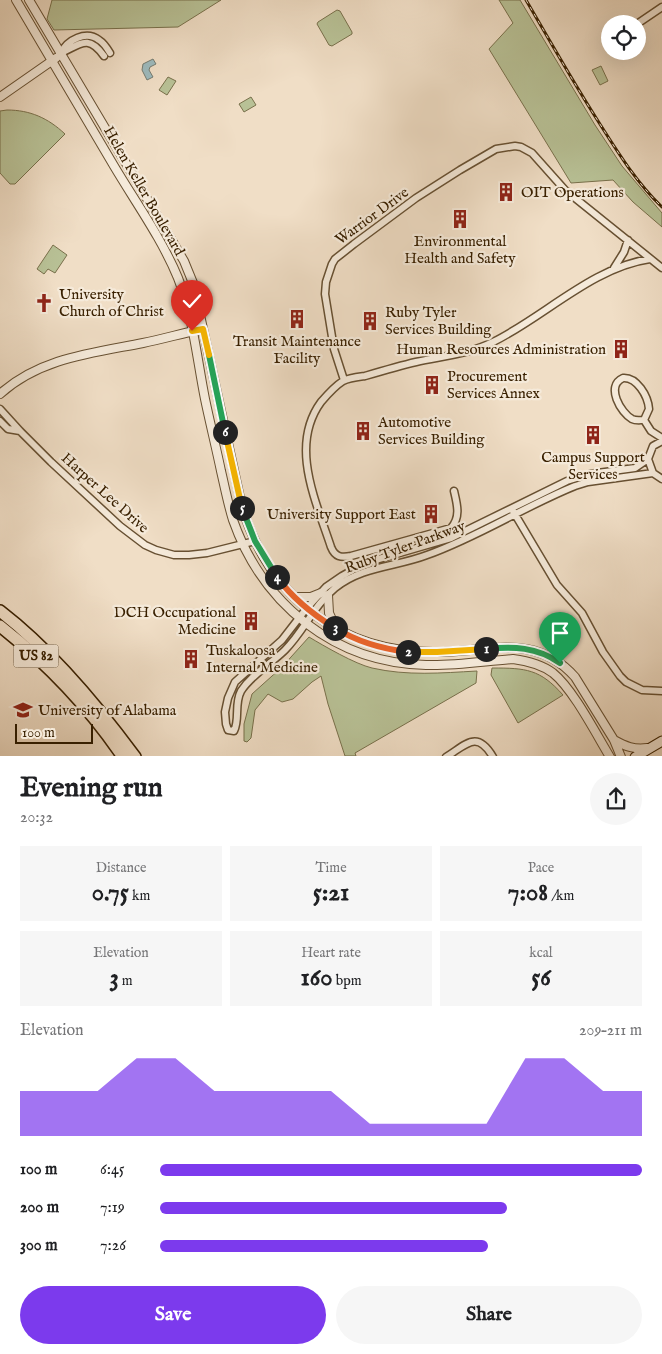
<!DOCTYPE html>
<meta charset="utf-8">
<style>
body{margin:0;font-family:"IM FELL English",serif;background:#f6f6f6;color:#202124;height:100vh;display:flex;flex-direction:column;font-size:19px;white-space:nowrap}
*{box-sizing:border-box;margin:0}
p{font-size:16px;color:#757577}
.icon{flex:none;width:28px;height:28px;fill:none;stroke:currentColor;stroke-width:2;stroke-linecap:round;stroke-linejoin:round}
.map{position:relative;height:756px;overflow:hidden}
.details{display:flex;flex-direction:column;background:#fff;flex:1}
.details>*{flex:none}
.buttons{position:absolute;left:601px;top:15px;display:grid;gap:10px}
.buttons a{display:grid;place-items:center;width:45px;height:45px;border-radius:50%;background:#fff;box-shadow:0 5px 20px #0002;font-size:25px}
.scale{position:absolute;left:15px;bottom:12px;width:78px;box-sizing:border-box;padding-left:5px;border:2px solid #392000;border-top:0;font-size:14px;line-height:18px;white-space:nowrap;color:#392000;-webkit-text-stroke:4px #f5eada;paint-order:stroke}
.pin{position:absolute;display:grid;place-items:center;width:42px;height:42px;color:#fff;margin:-51px -21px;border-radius:50% 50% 50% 0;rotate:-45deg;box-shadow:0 0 5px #0007}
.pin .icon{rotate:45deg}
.km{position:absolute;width:25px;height:25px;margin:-12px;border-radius:50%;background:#222;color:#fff;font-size:14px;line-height:25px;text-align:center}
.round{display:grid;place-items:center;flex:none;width:52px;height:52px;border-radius:26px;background:#f6f6f6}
.overview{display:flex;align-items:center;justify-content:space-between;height:85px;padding:0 20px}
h1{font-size:28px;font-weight:800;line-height:38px}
.metrics{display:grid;grid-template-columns:repeat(3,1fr);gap:8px;height:85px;padding:5px 20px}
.metrics div{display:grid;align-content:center;border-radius:0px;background:#f6f6f6;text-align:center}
.metrics b{font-size:25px;font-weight:800}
.metrics small{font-size:14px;font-weight:400}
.metrics p{font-size:14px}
.chart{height:140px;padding:10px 20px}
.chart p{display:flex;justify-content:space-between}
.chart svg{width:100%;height:90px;margin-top:5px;fill:#7c3aed;opacity:.7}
.action{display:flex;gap:10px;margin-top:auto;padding:10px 20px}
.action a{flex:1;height:58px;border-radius:30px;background:#7c3aed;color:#fff;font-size:20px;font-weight:800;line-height:58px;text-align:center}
.action a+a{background:#f6f6f6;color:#202124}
ul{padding:0 20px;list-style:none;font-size:16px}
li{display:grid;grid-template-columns:80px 60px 1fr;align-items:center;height:38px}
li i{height:12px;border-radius:6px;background:#7c3aed}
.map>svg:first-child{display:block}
.green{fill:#b8c196;stroke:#78704b}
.water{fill:#9dbabd;stroke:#757c71}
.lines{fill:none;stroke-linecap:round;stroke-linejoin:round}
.minor-casing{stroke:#675032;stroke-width:9}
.tertiary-casing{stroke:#675032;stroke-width:10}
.secondary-casing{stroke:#392000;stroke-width:11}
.motorway-casing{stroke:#392000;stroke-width:14}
.minor{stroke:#f5eada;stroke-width:6}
.tertiary{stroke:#f5eada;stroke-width:8}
.secondary{stroke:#f5eada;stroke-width:9}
.motorway{stroke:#f0dec6;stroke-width:11}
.rail-casing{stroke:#392000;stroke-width:3}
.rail{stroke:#f5eada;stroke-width:1;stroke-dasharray:4;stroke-linecap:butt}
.split-1-casing{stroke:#fff;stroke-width:10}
.split-2-casing{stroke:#fff;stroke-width:10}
.split-3-casing{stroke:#fff;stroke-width:10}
.split-4-casing{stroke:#fff;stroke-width:10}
.split-5-casing{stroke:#fff;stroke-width:10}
.split-6-casing{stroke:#fff;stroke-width:10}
.split-7-casing{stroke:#fff;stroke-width:10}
.split-8-casing{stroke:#fff;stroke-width:10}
.split-1{stroke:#22a559;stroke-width:6}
.split-2{stroke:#f5b400;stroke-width:6}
.split-3{stroke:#f0652b;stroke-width:6}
.split-4{stroke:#f0652b;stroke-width:6}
.split-5{stroke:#22a559;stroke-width:6}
.split-6{stroke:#f5b400;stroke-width:6}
.split-7{stroke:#22a559;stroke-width:6}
.split-8{stroke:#f5b400;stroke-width:6}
.labels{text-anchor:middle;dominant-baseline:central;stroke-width:4.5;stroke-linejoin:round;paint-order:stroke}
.shield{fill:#f5eada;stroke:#715d41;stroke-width:1}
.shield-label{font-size:14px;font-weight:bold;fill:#392000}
.street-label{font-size:15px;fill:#392000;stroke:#f5eada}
.poi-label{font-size:15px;fill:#392000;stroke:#f5eada;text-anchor:start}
</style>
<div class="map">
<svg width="662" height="757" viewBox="0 0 662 757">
<rect width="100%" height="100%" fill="#f0dec6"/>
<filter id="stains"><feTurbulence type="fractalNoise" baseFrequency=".004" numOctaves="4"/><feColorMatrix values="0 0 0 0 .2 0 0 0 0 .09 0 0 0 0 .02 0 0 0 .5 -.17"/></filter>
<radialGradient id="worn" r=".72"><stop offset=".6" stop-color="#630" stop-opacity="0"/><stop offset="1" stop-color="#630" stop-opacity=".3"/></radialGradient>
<path class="green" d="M52 0H221L178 27 54 30 47 19Z
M499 0H520L595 125 622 166 662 213V227L633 202 613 180 571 183 489 49 513 23Z
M337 10 340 11 352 32V34L332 46 329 45 317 24 318 22Z
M601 66 608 81 600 85 592 70Z
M168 77 176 81 167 95 159 90Z
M251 97 256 105 244 112 239 104Z
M7 110C30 110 48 118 65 134L15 184H10L0 173V111Z
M53 245 67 255 55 273 48 269 44 274 37 269Z
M309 637C324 646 355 664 372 668 407 676 441 673 477 671L476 683 355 753 356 756H345L328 704 321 676 312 682 293 699 282 702 268 694 255 710 251 738 247 742 244 741V724L252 694 282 667Z
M492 668C526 668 540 669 563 695L518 723 491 675Z"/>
<path class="water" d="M153 59 156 64 150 67 149 70 153 77 147 80 142 70 143 64Z"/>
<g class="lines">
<g class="minor-casing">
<path id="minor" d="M637 24 662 7
M61 53C67 40 86 30 99 40 104 43 107 48 110 53
M61 53C81 44 88 34 104 56
M614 268 624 252 628 240
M623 378C637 377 648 396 649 409L644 420C640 420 636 421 632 419 621 413 605 386 623 378Z
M344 380 334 349 325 294 326 282 332 264 335 259 354 244 416 198 460 170 496 149 515 146 521 147 532 153 565 190 662 268
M0 409 20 431 51 462 120 526 145 545 156 550 174 555H189L207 553 255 541
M644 420 651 431 662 438
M0 421 8 429 20 431
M662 441 653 446 648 459 653 473 662 479
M648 459 635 468 590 474 567 481 451 538 372 561 358 567 342 576 326 587 306 609 282 640 235 682 228 698 225 712 226 724 228 730 234 731C240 719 234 704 241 691 252 674 271 664 285 650 304 631 314 605 335 588 362 566 396 567 427 555 478 537 525 506 575 486L588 482 653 473
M454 491C457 504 461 517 451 528L351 556C341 558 335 557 331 547 316 501 289 446 321 402 327 395 335 386 343 381 349 378 358 377 365 376 382 371 399 366 416 362 443 356 469 354 493 342 544 317 593 267 650 259
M513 511 557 585 582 613 603 652 620 676 626 682 642 690 662 691
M446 757C467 744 477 730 493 757"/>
</g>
<g class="tertiary-casing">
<path id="tertiary" d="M16 0C49 55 81 111 114 166 136 203 162 239 178 278 193 316 197 359 205 399 210 423 216 447 221 471 225 488 228 504 233 520 263 605 335 663 426 665 455 666 485 661 513 659 528 661 541 664 553 673 573 689 596 734 610 757
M29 0 184 261 193 283 242 507C270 598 341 653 436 652 489 652 535 632 575 677L614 740 621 757
M0 97 56 58
M0 394C40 358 92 353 143 343 163 339 183 333 203 329
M328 595 329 613 336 628
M294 597H311L321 593
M614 740C625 746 634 750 647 748"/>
</g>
<g class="secondary-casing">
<path id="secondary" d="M635 757 662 741"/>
</g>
<g class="motorway-casing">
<path id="motorway" d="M0 611C52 651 96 704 135 757
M0 626C47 663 89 707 123 757"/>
</g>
<use href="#minor" class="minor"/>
<use href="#tertiary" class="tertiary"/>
<use href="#secondary" class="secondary"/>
<use href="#motorway" class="motorway"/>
<g class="rail-casing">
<path id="rail" d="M526 0C550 41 573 82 598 121 617 151 636 182 662 207"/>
</g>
<use href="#rail" class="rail"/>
</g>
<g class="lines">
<g class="split-1-casing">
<path id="split-1" d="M486 649C513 646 537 647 560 663"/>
</g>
<g class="split-2-casing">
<path id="split-2" d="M408 652H437L486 649"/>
</g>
<g class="split-3-casing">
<path id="split-3" d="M335 628C356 641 383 649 408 652"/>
</g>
<g class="split-4-casing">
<path id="split-4" d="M277 577C293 599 312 614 335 628"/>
</g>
<g class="split-5-casing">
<path id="split-5" d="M242 508 255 541 277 577"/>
</g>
<g class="split-6-casing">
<path id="split-6" d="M225 432 242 508"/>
</g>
<g class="split-7-casing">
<path id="split-7" d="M209 355 225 432"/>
</g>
<g class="split-8-casing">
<path id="split-8" d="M192 331 203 329 209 355"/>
</g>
<use href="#split-1" class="split-1"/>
<use href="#split-2" class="split-2"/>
<use href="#split-3" class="split-3"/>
<use href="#split-4" class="split-4"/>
<use href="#split-5" class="split-5"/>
<use href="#split-6" class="split-6"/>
<use href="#split-7" class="split-7"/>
<use href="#split-8" class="split-8"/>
</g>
<defs>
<g id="building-bare" transform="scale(1.5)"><path d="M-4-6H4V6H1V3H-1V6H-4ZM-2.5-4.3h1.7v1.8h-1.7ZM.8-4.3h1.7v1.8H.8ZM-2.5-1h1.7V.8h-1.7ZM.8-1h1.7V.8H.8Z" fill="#8f2418" stroke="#f5eada" stroke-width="2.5" paint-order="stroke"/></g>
<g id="church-bare" transform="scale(1.5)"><path d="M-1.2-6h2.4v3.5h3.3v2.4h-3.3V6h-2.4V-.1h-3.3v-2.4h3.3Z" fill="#8f2418" stroke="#f5eada" stroke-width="2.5" paint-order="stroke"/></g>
<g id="university-bare" transform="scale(1.5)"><path d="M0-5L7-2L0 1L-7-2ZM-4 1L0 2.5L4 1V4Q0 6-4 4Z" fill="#8f2418" stroke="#f5eada" stroke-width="2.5" paint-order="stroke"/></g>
</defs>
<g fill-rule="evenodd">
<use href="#building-bare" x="506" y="192"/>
<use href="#building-bare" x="460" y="219"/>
<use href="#church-bare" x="44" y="303"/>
<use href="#building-bare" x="297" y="319"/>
<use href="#building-bare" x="370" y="321"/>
<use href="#building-bare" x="621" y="349"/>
<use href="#building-bare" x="432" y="385"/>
<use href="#building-bare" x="363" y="431"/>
<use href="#building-bare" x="593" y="435"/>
<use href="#building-bare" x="431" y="514"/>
<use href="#building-bare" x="251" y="621"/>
<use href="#building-bare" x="191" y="659"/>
<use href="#university-bare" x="23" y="710"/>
</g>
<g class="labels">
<rect class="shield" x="13.5" y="644.5" width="45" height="23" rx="4"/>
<g class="shield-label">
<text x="36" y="656">US 82</text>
</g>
<g class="street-label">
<text transform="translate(144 191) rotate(60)">Helen Keller Boulevard</text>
<text transform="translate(372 216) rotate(-36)">Warrior Drive</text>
<text transform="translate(105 493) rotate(42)">Harper Lee Drive</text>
<text transform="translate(405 547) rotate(-20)">Ruby Tyler Parkway</text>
</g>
<g class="poi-label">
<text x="521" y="192">OIT Operations</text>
<text x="460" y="241" text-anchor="middle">Environmental<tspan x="460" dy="17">Health and Safety</tspan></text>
<text x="59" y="294">University<tspan x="59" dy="17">Church of Christ</tspan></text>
<text x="385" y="312">Ruby Tyler<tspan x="385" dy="17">Services Building</tspan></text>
<text x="297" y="341" text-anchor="middle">Transit Maintenance<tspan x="297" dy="17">Facility</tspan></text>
<text x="606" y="349" text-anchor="end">Human Resources Administration</text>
<text x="447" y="376">Procurement<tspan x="447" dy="17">Services Annex</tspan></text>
<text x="378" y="422">Automotive<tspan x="378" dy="17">Services Building</tspan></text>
<text x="593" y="457" text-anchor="middle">Campus Support<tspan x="593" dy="17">Services</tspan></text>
<text x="416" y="514" text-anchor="end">University Support East</text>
<text x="236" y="612" text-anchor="end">DCH Occupational<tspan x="236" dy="17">Medicine</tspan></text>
<text x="206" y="650">Tuskaloosa<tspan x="206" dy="17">Internal Medicine</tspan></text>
<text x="38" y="710">University of Alabama</text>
</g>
</g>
<rect width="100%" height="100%" filter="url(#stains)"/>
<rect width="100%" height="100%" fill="url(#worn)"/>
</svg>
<div class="buttons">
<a><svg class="icon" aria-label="locate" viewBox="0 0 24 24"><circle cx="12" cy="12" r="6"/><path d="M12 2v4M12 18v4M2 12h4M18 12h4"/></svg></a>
</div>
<div class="scale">100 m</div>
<div class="pin" style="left:560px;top:663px;background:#1e9e55"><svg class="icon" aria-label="arrive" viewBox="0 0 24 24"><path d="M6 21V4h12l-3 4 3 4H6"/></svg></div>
<div class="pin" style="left:192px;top:331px;background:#d93025"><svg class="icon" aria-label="check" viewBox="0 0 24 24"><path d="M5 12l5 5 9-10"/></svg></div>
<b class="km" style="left:486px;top:649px">1</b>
<b class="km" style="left:408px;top:652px">2</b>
<b class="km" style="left:335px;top:628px">3</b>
<b class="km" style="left:277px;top:577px">4</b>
<b class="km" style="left:242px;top:508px">5</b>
<b class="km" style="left:225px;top:432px">6</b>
</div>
<section class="details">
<div class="overview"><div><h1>Evening run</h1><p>20:32</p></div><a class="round"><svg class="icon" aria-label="share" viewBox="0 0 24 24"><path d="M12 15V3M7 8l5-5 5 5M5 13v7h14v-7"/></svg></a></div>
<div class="metrics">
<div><p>Distance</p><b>0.75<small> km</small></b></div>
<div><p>Time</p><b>5:21</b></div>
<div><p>Pace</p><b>7:08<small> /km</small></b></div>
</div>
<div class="metrics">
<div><p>Elevation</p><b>3<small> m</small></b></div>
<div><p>Heart rate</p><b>160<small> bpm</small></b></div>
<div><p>kcal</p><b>56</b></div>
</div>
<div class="chart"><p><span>Elevation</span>209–211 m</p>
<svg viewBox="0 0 160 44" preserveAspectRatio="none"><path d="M0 44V22L10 22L20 22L30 6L40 6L50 22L60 22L70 22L80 22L90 38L100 38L110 38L120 38L130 6L140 6L150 22L160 22V44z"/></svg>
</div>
<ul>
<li><b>100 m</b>6:45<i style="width:100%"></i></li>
<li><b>200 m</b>7:19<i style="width:72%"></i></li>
<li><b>300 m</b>7:26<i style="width:68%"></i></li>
</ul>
<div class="action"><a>Save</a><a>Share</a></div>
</section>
